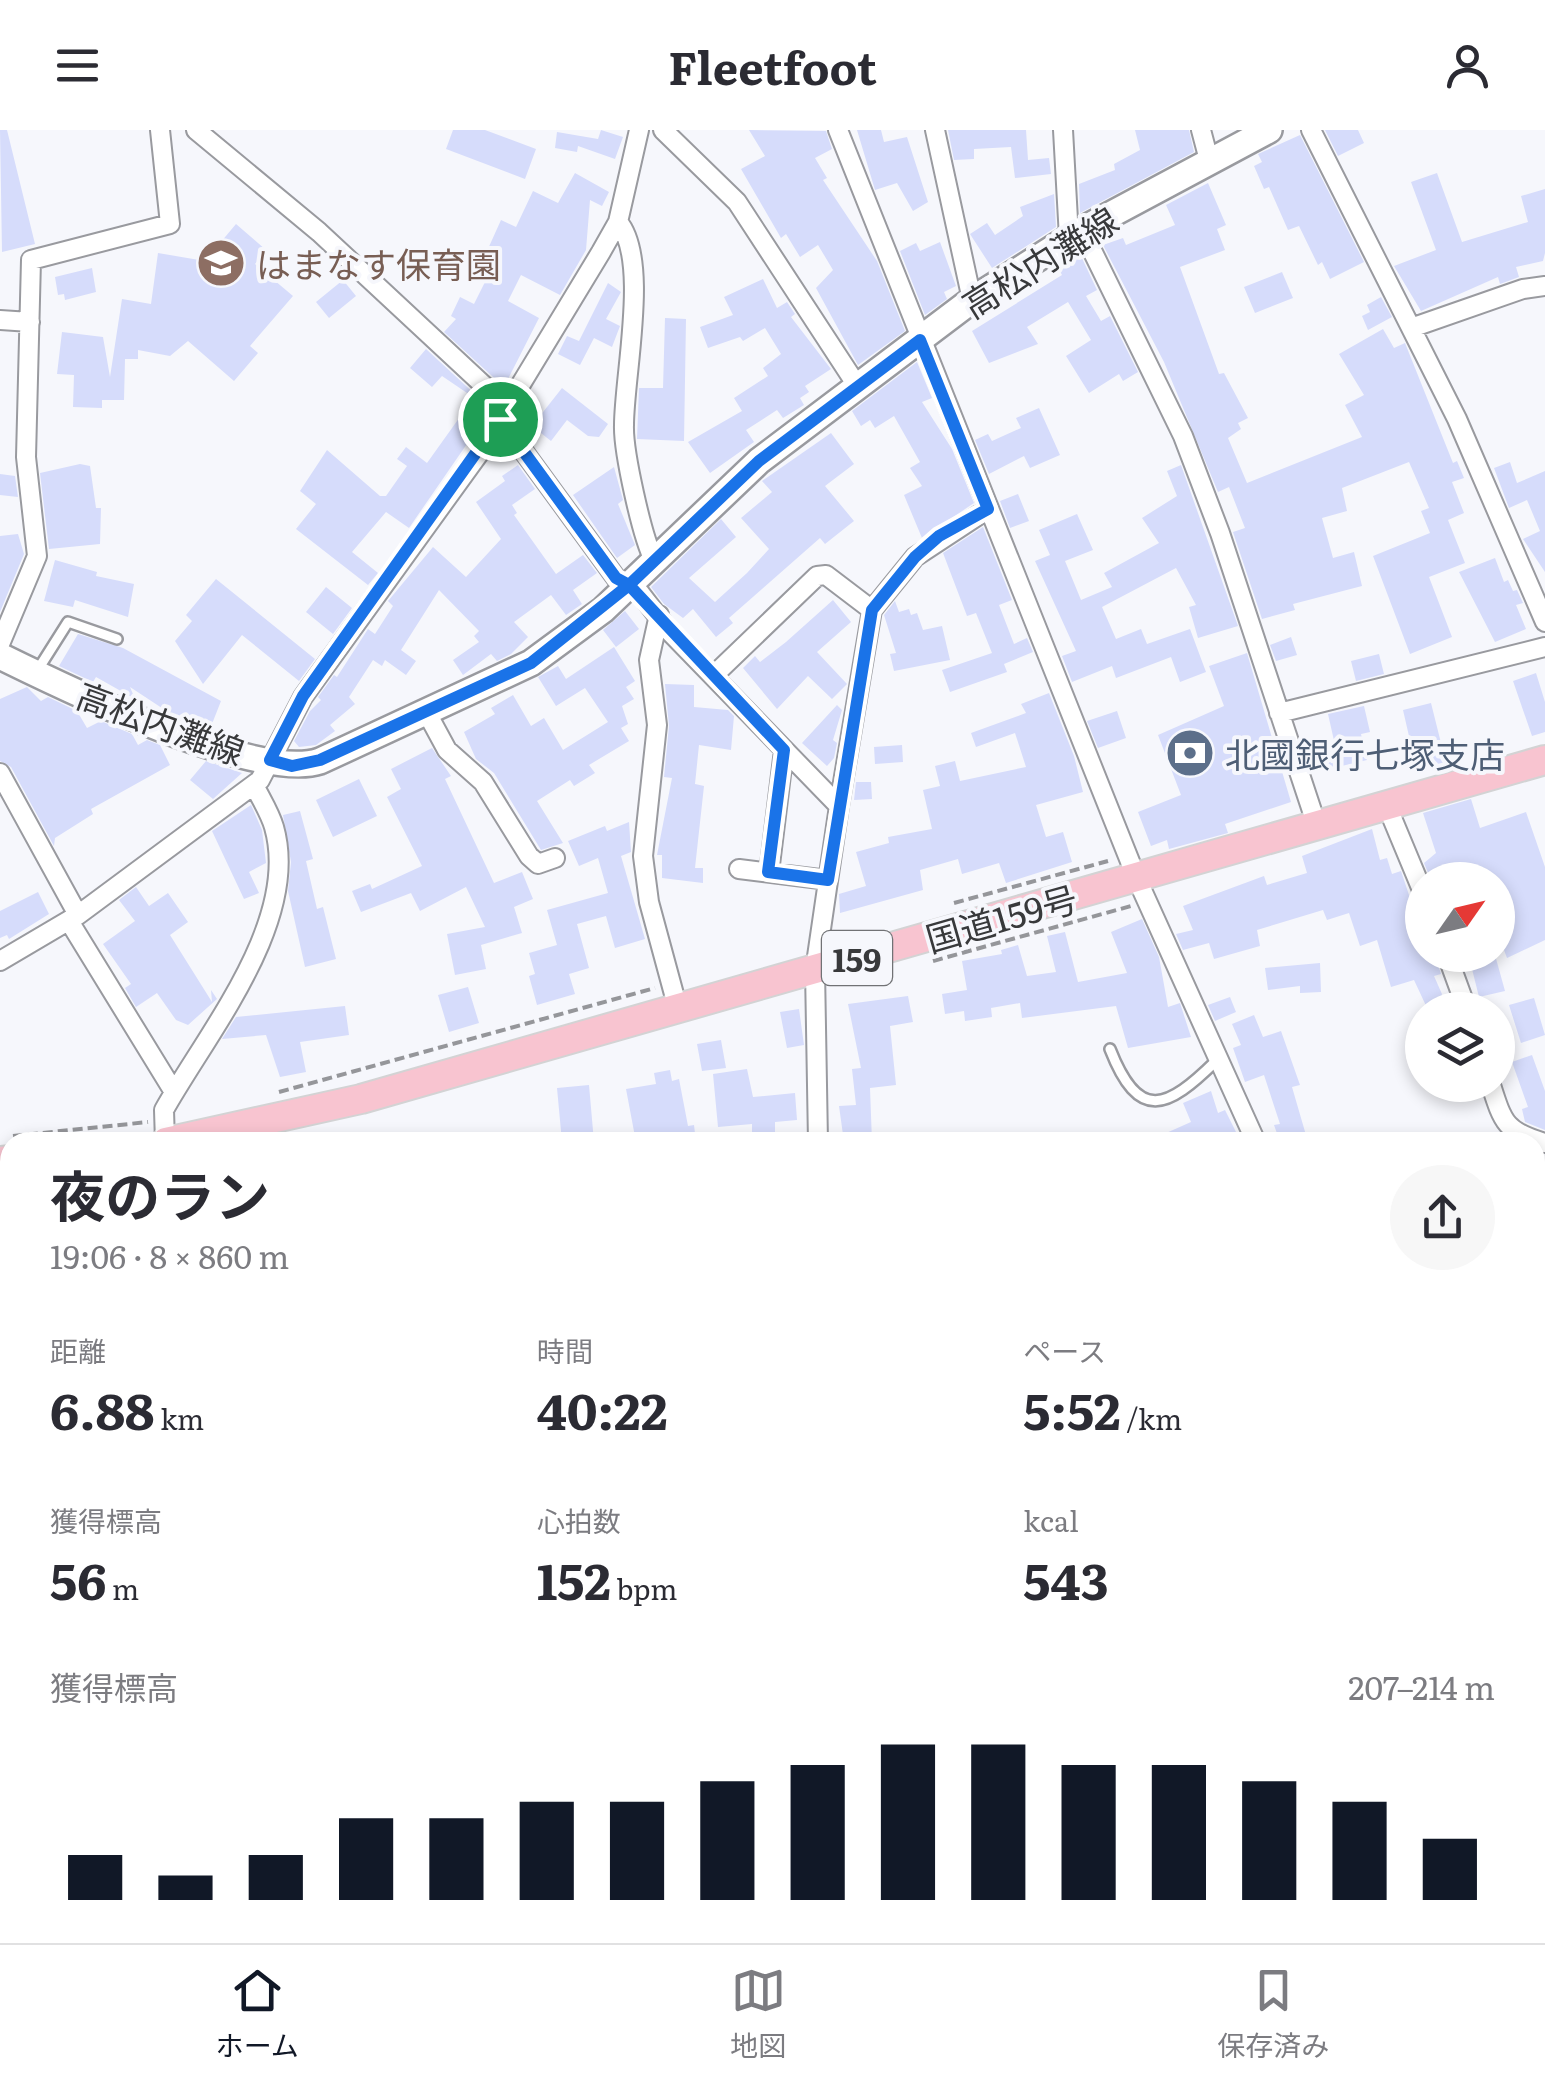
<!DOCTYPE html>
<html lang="ja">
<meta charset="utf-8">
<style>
body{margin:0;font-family:Literata,"Noto Sans JP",serif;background:#f7f7f7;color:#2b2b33;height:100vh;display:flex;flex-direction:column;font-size:38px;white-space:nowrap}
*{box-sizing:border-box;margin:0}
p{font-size:32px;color:#7c7c81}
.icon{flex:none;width:55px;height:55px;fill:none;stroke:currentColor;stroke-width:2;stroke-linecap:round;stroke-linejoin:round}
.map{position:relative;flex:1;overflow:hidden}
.side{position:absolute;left:0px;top:1002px;width:1545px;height:812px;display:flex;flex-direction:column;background:#fff;border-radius:30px 30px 0 0;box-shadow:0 5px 15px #0003}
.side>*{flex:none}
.needle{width:65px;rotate:56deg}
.tools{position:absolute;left:1405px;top:732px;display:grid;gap:20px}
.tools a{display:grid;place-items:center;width:110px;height:110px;border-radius:50%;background:#fff;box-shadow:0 5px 15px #0003;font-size:50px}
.pin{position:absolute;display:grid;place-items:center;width:85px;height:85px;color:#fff;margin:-42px;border:5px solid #fff;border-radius:50%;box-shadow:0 2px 10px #0007}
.round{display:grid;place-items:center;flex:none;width:105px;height:105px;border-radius:52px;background:#f7f7f7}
.summary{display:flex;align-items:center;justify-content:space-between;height:170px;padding:0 50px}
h1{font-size:55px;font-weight:700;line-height:75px}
.figures{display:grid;grid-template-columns:repeat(3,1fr);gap:15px;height:170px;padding:10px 50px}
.figures div{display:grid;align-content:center}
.figures b{font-size:50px;font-weight:700}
.figures small{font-size:28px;font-weight:400}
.figures p{font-size:28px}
.chart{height:280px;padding:20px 50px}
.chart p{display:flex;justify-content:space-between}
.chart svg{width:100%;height:180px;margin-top:10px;stroke:#111827;stroke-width:6}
header{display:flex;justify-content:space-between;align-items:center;height:130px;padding:0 50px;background:#fff;font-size:45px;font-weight:700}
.tabs{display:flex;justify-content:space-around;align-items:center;height:140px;border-top:2px solid #e1e1e2;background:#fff;font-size:28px;color:#7c7c81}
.tabs a{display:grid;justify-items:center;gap:5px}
.tabs .current{color:#111827}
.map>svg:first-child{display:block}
.green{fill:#bfd1ba}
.building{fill:#d6dcfb}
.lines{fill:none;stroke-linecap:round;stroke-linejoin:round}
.service-casing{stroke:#999a9f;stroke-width:14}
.minor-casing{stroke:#999a9f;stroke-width:22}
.secondary-casing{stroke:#999a9f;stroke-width:30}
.trunk-casing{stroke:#d3d3d4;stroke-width:32}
.path{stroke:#95969a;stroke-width:4;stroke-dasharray:10 5;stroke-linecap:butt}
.service{stroke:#fff;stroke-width:9}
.minor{stroke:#fff;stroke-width:18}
.secondary{stroke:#fff;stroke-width:25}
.trunk{stroke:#f8c4d0;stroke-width:28}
.route-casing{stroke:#fff;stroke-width:20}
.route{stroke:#1a73e8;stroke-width:12}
.labels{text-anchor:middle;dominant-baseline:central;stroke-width:8;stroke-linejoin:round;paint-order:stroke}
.shield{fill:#f6f7fc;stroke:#717275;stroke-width:2.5}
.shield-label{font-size:32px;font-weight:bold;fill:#38393b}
.street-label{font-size:35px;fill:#38393b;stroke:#f6f7fc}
.education-label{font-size:35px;fill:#785e54;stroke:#f6f7fc;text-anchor:start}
.service-label{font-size:35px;fill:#4e5e75;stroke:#f6f7fc;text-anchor:start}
</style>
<header><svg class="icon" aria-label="menu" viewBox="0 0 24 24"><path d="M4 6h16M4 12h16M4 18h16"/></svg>Fleetfoot<svg class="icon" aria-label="person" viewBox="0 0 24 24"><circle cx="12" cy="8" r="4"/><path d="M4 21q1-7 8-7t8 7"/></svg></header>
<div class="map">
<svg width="1545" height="1813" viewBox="0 0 1545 1813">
<rect width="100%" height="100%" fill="#f6f7fc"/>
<path class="green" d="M462 1805H612L614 1813H465Z"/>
<path class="building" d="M0 0H7L35 114 2 122Z
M453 0H485L536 19 525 49 446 19Z
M601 0 623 7 615 29 578 16 577 22 555 18 557 2 598 9Z
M749 0 826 1 832 19 815 28 827 48 823 50 877 131 905 201 858 235 816 158 833 140 818 115 800 127 786 104 781 108 741 39 765 26Z
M857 0H881L884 12 907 7 928 72 913 81 897 53 875 60Z
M948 0H1026L1028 30 1049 28 1051 44 1015 48 1011 17 974 19V29L954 30Z
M1135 0H1189L1194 22 1080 83 1079 54 1115 40 1114 34 1140 20Z
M1325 0H1358L1364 13 1338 26Z
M1300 5 1364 132 1330 149 1322 132 1318 135 1299 96 1288 100 1269 57 1264 59 1254 36 1262 32 1258 24Z
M575 43 609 62 602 76 590 70 586 120 560 165 521 145 508 171 539 188 504 257 444 202 456 189 451 186 460 167 474 174 488 146 478 141 501 90 516 97 533 61 558 73Z
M1437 43 1462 112 1528 92 1521 66 1545 59V123L1543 131 1516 137 1519 147 1500 154 1498 147 1421 181 1394 136 1436 120 1411 52Z
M1208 53 1226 95 1217 99 1225 120 1180 137 1219 244 1224 243 1248 288 1238 293 1241 299 1228 308 1247 353 1362 307 1345 275 1364 265 1339 224 1383 199 1394 218 1405 213 1453 333 1457 331 1464 348 1452 352 1464 383 1448 390 1465 433 1429 447 1452 507 1410 524 1373 426 1430 403 1421 381 1429 378 1409 332 1342 358 1347 381 1322 388 1333 428 1354 422 1362 456 1293 474 1295 480 1262 489 1233 402 1245 398 1229 357 1218 362 1164 232 1103 115 1123 108 1126 115 1175 95 1166 75Z
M1054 64 1056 97 992 138 970 104 987 93 995 105 1023 86 1020 77Z
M236 94 266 120 255 134 293 166 250 216 258 223 234 251 188 211 170 226 138 220V229H125L124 270H102V278L73 277 74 245 57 244 62 202 103 207 110 247 122 169 151 174 158 123 205 131Z
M940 112 956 156 944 162 947 169 925 185 900 121 916 113 920 121Z
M1080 124 1097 160 1086 166 1101 191 1110 186 1138 242 1123 251 1119 244 1089 263 1066 226 1091 210 1068 172 1027 197 1038 214 989 233 972 201 1062 145 1057 136Z
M92 138 96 162 65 170 64 164 58 165 55 147Z
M1282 142 1293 168 1255 183 1244 157Z
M763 149 777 178 787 172 795 184 791 187 831 239 805 256 809 262 800 268 804 275 783 288 777 280 746 300 754 312 710 343 688 312 742 281 734 268 768 246 763 238 781 224 765 198 743 211 740 207 708 218 700 197 733 185 724 167Z
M343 150 356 166 329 188 316 172Z
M608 153 621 162 606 189 620 196 612 217 594 208 580 235 558 224 567 206 579 211Z
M1381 167 1392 187 1368 200 1362 186 1370 182 1367 175Z
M665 188 686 189 684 311 637 309 639 258H663Z
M426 219 491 279 409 398 386 382 352 422 378 443 368 455 296 399 316 374 300 361 327 320 380 366H386L407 336 397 329 406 317 427 333 462 284 459 281 470 265 442 246 432 257 410 238Z
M917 232 932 268 922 272 952 319 974 373 922 408 904 365 922 356 910 338 920 332 894 286 875 298 870 290 861 296 852 281Z
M562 258 608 294 599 307 588 306 567 290 551 311 532 296Z
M1039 278 1060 325 1030 338 1024 326 989 344 975 310 988 304 992 311 1021 298 1016 288Z
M831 303 854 334 825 356 854 391 825 414 820 408 729 488 733 493 716 507 693 479 683 488 664 474 651 457 721 389 736 407 689 448 715 472 747 443 769 419 741 388 772 362 762 351Z
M1510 332 1517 353 1545 341V442L1523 409 1540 401 1527 370 1509 378 1494 338Z
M80 334 90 336 96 378H101L100 414 49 419 40 343Z
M518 335 535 359 512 375 517 383 514 385 556 444 583 425 597 443 573 460 582 474 566 485 551 465 514 492 528 507 511 524 497 531 491 524 463 545 453 530 479 512 474 506 479 501 439 460 401 520 416 531 406 545 385 530 382 536 373 530 349 567 355 574 330 595 335 601 316 615 299 617 294 611 310 581 321 570 318 567 334 545 337 547 368 499 375 504 393 476 388 471 433 417 466 447 501 409 476 372 505 351 502 346Z
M1181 335 1238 496 1198 508 1189 477 1196 475 1176 438 1102 477 1116 509 1141 499 1147 514 1190 499 1206 542 1180 552 1171 527 1116 548 1112 536 1072 552 1062 526 1076 521 1035 431 1050 425 1039 400 1077 384 1093 420 1065 431 1081 470 1112 457 1104 443 1159 413 1142 388 1177 366 1167 341Z
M614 337 623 370 618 374 635 415 617 428 573 365Z
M0 344 15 346 18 367 0 365Z
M1018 364 1029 391 1010 398 1000 371Z
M983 397 1012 470 999 475 1014 514 1027 508 1033 522 1004 534 1007 542 950 562 942 540 992 523 976 483 967 486 943 423Z
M18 404 24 424 0 482V406Z
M1495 428 1504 452 1508 450 1513 461 1517 460 1523 473 1516 475 1526 499 1495 512 1459 442Z
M55 430 97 442 96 446 134 454 128 487 75 470 73 477 44 471Z
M216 449 315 529 299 551 242 505 203 554 175 511 192 491 186 485Z
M326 457 352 478 333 504 306 482Z
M833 470 851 492 817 522 847 554 832 569 808 546 777 579 743 538 755 526 760 532 786 512Z
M895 471 899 482 909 479 911 485 917 483 923 500 942 496 950 530 894 541 890 524 896 523 884 485Z
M625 481 639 499 616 517 603 500Z
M78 504 123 518 221 571 210 599 174 586 130 557 135 569 96 547 93 552 59 536Z
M1291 507 1297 525 1276 531 1270 515Z
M614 517 635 551 626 557 634 569 622 576 628 594 621 598 629 611 589 635 595 643 574 656 570 650 537 671 563 713 541 720 494 643 476 629 464 602 495 584 491 578 513 565 531 596 544 588 563 620 608 592 585 558 556 576 538 547 558 536 566 549Z
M1247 523 1291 672 1225 694 1228 703 1169 719 1167 710 1151 716 1138 682 1181 665 1158 605 1224 576 1209 536Z
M1379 524 1384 544 1356 551 1351 531Z
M1536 543 1545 572V602L1532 606 1513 551Z
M665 554 694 555V577L728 580 734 586 731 620 699 615 695 654 704 656 695 738H703V753L662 748V725H657L672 648 664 647 669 596Z
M27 557 41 571 48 567 77 581 87 598 101 591 132 604 138 615 147 610 160 615 170 635 91 679 93 684 55 708 54 716 11 637 0 631V569Z
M1049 563 1074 626 1083 662 1036 675 1046 707 1063 702 1072 732 1006 753 999 733 962 744 958 729 920 740 923 760 840 783 839 764 866 756 856 722 889 713 888 707 932 699 923 660 940 656 935 636 955 631 960 651 1026 637 1015 603 976 617 971 603 1026 583 1021 574Z
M1431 573 1446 633 1417 641 1403 580Z
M837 575 842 580 833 610 837 613 834 628 827 636 802 613Z
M1364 576 1370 602 1361 604 1367 630 1312 643 1306 621 1335 615 1328 584Z
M1117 581 1126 608 1098 618 1087 591Z
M902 615 903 632 875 634 874 617Z
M432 618 451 646 445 649 494 753 522 742 533 769 514 777 522 803 481 815 486 839 455 845 447 804 485 797 466 757 420 781 411 763 361 782 352 761 370 754 372 759 422 736 387 667 401 659 391 639Z
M206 631 242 643 213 669 190 650Z
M359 649 377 686 333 707 316 670Z
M856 652H871L872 669 854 670Z
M1471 669 1480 698 1526 682 1545 737V810L1507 828 1498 804V750H1431L1424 733 1436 723 1423 683Z
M251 675 262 700 266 733 249 742 259 763 244 769 212 701Z
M300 681 313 729 306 731 317 779 323 777 336 829 305 837 288 761 291 732 283 685Z
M629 692 631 722 621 726 645 809 615 818 606 786 577 794 589 838 569 844 575 864 537 875 529 846 535 844 529 823 557 815 547 780 608 763 598 728 579 736 568 711 605 696 607 701Z
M1372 699 1380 730 1387 728 1392 744 1401 741 1422 804V825H1435L1441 844 1434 846 1449 880H1428L1414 850 1391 857 1377 810 1360 816 1349 783 1327 790 1323 780 1257 800 1260 816 1214 829 1209 813 1183 820 1176 804 1193 800 1183 776 1264 746 1267 755 1307 743 1302 726Z
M136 757 149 776 168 763 188 792 170 805 212 872 211 860 217 869 188 895 176 890 157 863 136 877 125 858 131 854 103 814 135 791 119 770Z
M38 762 49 784 9 809 7 805 0 808V781Z
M1142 789 1159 827 1168 877 1180 873 1191 907 1128 918 1116 876 1022 888 1020 873 991 878 992 887 965 891 964 881 945 884 942 864 967 860 962 831 1002 824 1001 820 1018 815 1027 846 1056 842 1047 806 1065 802 1078 852 1127 843 1111 802Z
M1460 825H1495L1505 861 1479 867 1471 835 1465 837Z
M1320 833 1321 862 1300 863V856L1268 860 1265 838Z
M468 857 479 893 449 902 438 865Z
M908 866 913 892 890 896 896 955 870 958 872 1012H844L839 976 856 975 852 939 861 938 848 874Z
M1230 867 1236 882 1215 891 1208 875Z
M1534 868 1545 905 1521 913 1509 875Z
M345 876 349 905 300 912 306 942 280 947 266 905 222 909 236 887Z
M799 879 804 915 787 918 780 882Z
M1254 885 1263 907 1281 901 1300 955 1292 957 1308 1012H1280L1274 995 1280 994 1264 945 1245 952 1233 918 1241 915 1232 894Z
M721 910 726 938 702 941 697 914Z
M1532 925 1545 961V1000L1525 992 1522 979 1528 977 1512 932Z
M747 939 753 967 795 963 797 990 775 992V1012H752V994L718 997 713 944Z
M670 940 672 951 679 949 688 996 694 995 696 1012H636L626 959 656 954 654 943Z
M589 955 594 1012H562L557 958Z
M1211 961 1218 983 1225 980 1237 1004 1220 1012H1146L1191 992 1183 973Z"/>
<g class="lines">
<g class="service-casing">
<path id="service" d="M37 541 68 492 117 509
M1110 919C1139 993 1167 979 1216 931"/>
</g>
<g class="minor-casing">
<path id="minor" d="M196 0 319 102 507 277
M663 0 737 72 856 254
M838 0 1137 749 1256 1012
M935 0 972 170
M1063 0 1069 108
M1201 0 1210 34
M1311 0 1457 289 1545 492
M618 92C650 129 624 245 624 295 623 321 642 407 654 430
M1082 100 1183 306 1220 403 1317 696
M0 190 30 192
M1411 198 1523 159 1545 156
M500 289 616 448 640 463 669 501 839 676 815 840 818 1012
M659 485 649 530 657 595 643 726 649 772 678 879
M0 514 37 426 26 327 31 130 170 94 160 0
M713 546 817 446 826 445 872 480
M427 583 447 620 483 652 529 726 538 734 555 728
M1279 583 1545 517
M0 643 78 785
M839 676 872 480 915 427 988 379
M1387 676 1422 760
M739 739 828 750
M769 743 784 620
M69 791 174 962
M1447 825 1467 880
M0 831 78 785 260 650 303 567 478 325 601 122 618 92 639 0
M1491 955C1503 993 1506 1002 1545 1013
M165 1012 164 980C207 903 301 791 274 697 270 683 261 669 254 655
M0 1236 10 1221
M1535 1451 1545 1447
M0 1512 10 1511
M1535 1564 1545 1582
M1535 1719 1545 1715
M1242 1805 1246 1813
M801 1813 802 1805
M1342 1813 1381 1805"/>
</g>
<g class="secondary-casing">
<path id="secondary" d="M0 526C63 557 257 652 320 631L531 533 603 480 759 331 972 170 1082 100 1269 0"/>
</g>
<g class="trunk-casing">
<path id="trunk" d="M166 1012 361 969 1545 630
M0 1031 10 1030"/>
</g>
<path class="path" d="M954 773 1108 731
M933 831 1131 776
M279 962 655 858
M13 1006 148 992
M0 1057H10"/>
<use href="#service" class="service"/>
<use href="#minor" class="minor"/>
<use href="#secondary" class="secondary"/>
<use href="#trunk" class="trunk"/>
</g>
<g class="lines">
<g class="route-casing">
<path id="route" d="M500 289 303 566 270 630 292 636 320 630 531 533 629 455 784 620 768 742 828 750 872 480 915 427 939 406 988 379 920 210 759 331 629 455 616 448 500 289"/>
</g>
<use href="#route" class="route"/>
</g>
<defs>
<g id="school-disc" transform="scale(2.5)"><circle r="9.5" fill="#8d6e63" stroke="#f6f7fc"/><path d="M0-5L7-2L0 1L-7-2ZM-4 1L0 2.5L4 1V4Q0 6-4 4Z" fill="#fff"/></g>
<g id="bank-disc" transform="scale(2.5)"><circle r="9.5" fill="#5c6f8a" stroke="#f6f7fc"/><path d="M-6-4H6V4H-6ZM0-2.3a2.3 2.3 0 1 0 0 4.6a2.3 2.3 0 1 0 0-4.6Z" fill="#fff"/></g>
</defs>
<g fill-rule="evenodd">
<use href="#school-disc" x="221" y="133"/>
<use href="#bank-disc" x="1190" y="623"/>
</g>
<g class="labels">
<rect class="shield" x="822" y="801" width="70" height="54" rx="8"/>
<g class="shield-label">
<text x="857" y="828">159</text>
</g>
<g class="street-label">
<text transform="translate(1039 131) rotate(-32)">高松内灘線</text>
<text transform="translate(161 592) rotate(20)">高松内灘線</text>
<text transform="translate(1001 787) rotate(-16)">国道159号</text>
</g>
<g class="education-label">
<text x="256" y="133">はまなす保育園</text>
</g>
<g class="service-label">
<text x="1225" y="623">北國銀行七塚支店</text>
</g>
</g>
</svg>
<div class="tools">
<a><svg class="needle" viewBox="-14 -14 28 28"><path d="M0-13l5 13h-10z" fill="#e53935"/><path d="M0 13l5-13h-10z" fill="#7c7c81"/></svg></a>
<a><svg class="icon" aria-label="layers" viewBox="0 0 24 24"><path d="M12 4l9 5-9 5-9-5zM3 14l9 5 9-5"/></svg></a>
</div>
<div class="pin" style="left:500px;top:289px;background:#1e9e55"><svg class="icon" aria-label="arrive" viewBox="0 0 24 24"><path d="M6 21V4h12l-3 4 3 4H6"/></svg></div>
<section class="side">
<div class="summary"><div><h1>夜のラン</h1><p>19:06 · 8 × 860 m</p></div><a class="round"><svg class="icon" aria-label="share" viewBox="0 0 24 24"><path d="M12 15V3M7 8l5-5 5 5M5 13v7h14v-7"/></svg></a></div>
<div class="figures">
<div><p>距離</p><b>6.88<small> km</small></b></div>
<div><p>時間</p><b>40:22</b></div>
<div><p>ペース</p><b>5:52<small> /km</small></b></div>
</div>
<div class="figures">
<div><p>獲得標高</p><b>56<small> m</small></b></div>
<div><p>心拍数</p><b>152<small> bpm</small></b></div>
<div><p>kcal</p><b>543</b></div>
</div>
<div class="chart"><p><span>獲得標高</span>207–214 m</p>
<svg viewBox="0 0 160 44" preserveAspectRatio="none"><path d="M5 44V33M15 44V38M25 44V33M35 44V24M45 44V24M55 44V20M65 44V20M75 44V15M85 44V11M95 44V6M105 44V6M115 44V11M125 44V11M135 44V15M145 44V20M155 44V29"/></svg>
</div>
</section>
</div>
<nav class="tabs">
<a class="current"><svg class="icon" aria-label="home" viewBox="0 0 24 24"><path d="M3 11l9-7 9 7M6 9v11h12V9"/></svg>ホーム</a>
<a><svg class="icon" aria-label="map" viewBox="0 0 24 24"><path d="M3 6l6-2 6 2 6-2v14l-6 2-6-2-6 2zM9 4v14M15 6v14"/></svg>地図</a>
<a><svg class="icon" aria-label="saved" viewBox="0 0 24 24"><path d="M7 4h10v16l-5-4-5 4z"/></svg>保存済み</a>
</nav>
